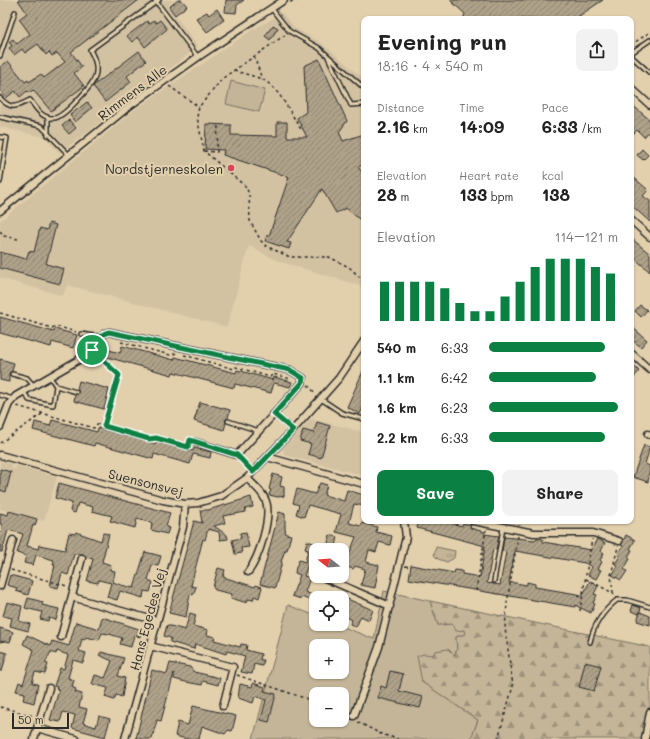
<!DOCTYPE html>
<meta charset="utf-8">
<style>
body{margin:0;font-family:Mali,sans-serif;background:#f2f2f2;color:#222;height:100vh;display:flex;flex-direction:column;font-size:15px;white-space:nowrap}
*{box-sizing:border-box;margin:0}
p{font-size:13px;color:#767676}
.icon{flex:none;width:22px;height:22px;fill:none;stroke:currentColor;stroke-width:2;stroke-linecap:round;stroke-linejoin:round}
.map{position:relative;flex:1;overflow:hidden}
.sheet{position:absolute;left:361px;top:16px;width:273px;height:508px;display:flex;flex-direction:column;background:#fff;border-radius:8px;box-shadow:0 1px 3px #0004}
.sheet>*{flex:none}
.needle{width:26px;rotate:287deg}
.fabs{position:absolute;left:309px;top:543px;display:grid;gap:8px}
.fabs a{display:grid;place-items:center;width:40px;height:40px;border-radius:8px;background:#fff;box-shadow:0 1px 3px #0004;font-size:20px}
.scale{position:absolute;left:12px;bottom:10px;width:57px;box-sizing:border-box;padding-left:4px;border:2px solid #2b2b2b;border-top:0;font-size:11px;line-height:14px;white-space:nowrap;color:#2b2b2b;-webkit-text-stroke:3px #e2d0ad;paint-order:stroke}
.pin{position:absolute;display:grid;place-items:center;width:34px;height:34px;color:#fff;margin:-17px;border:2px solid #fff;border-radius:50%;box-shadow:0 1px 4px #0007}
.round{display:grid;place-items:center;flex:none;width:42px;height:42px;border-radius:8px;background:#f2f2f2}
.headline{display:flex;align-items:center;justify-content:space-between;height:68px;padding:0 16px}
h1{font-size:22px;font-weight:700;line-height:30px}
.metrics{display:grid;grid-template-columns:repeat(3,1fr);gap:6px;height:68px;padding:4px 16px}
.metrics div{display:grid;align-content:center}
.metrics b{font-size:17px;font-weight:700}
.metrics small{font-size:11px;font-weight:400}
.metrics p{font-size:11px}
.chart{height:112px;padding:8px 16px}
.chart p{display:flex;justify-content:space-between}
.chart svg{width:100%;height:72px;margin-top:4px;stroke:#0b8043;stroke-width:6}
.primary-button{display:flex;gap:8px;margin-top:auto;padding:8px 16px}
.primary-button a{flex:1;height:46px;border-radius:8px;background:#0b8043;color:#fff;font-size:16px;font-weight:700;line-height:46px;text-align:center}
.primary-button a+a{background:#f2f2f2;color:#222}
ul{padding:0 16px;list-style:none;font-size:13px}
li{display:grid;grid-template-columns:64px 48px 1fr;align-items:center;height:30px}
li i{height:10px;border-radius:5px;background:#0b8043}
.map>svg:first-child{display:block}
.built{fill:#d3c2a2}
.grass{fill:#c4b598;stroke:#787062;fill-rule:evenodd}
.forest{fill:url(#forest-firs);stroke:#787062}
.park{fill:url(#park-tufts);stroke:#787062}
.building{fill:url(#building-hatch);stroke:#2b2b2b}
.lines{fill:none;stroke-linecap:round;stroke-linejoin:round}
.service-casing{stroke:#2b2b2b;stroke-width:6}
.minor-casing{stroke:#2b2b2b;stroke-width:9}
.path{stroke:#2b2b2b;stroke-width:1.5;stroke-dasharray:3 3;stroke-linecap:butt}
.service{stroke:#e2d0ad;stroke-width:3}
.minor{stroke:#e2d0ad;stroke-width:6}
.route-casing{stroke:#fff;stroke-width:8}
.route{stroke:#0b8043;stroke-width:5}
.poi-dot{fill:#d1495b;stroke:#e2d0ad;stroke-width:1.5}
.labels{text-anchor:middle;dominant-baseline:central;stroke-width:4;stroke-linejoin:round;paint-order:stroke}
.street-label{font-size:13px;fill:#2b2b2b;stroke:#e2d0ad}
.poi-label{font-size:13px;fill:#2b2b2b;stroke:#e2d0ad;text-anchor:end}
</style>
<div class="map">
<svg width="650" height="739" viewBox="0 0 650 739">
<defs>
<pattern id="forest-firs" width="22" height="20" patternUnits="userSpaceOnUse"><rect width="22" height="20" fill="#c4b598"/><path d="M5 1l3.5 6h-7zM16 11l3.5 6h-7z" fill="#9f937c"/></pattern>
<pattern id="park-tufts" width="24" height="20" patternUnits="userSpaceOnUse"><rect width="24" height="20" fill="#c4b598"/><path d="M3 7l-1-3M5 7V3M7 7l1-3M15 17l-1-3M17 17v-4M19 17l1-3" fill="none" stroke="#9f937c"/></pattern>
<pattern id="building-hatch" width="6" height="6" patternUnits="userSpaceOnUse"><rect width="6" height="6" fill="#afa289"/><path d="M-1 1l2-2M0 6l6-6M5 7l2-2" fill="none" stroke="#8f8470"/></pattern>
</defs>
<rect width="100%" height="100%" fill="#e2d0ad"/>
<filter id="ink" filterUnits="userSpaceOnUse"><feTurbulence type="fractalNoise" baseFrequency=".025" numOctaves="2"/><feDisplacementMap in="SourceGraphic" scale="8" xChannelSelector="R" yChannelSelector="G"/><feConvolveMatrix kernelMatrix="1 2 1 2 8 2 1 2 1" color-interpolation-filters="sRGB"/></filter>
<g filter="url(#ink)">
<path class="built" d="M0 0H174L168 5 198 47 60 153 44 137 0 127Z
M282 13 295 28 323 44 364 79V287L278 261 249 246 227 327 67 285 63 296 0 278V221L137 108 252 30Z
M311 419 364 432V467L362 475 285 455 282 449Z
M0 461 12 464 11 468 15 469 16 465 57 477 44 521 0 509Z"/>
<path class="grass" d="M231 81 265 90 259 112 226 104Z
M384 591 430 601 438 625 452 624 464 630 465 634 456 637 457 650 454 656 433 655 422 682 478 720 471 739H253L288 605 316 616V624H336L374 639ZM316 646H342V672H316ZM316 694H342V720H316Z"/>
<path class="forest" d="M430 601 650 647V739H471L478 720 422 682 417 656 424 654 433 655 435 651 448 649 454 655 457 650 456 637 465 634 464 630 456 631 452 624 438 625Z"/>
<path class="park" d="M436 547 455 551 454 558 447 562 438 559 434 555Z"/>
<path class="building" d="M18 0H139L71 52 82 67 74 73 84 86 51 111 33 90 29 93 27 91 20 97 15 91 6 98 0 90V67L8 61 25 82 28 80 29 82 41 74 44 78 65 62 57 53 52 56 49 52 46 55 38 44 25 53 22 49 14 55 9 48 12 46 9 42 13 39 17 44 30 34 19 19 27 13Z
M178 0H182L187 6 175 15 169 7Z
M226 0H244L237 5 236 13 225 12Z
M450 0H603L579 16 581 19H463L465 14Z
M217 9 224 20 207 32 196 18 207 12 209 15Z
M154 20 156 23 160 20 167 29 145 47 138 37 132 42 127 36 147 21 149 24Z
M273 25 278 28 270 40 265 36Z
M139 51 146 61 127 76 131 82 105 102 93 86Z
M319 59 347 121 339 132 343 141 364 134V164L358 167 364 175V223L346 208 336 213 322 189 287 242 291 243 289 249 265 241 267 235 269 236 289 177 223 155 224 150 205 149 206 124 231 125V135L277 136V122H287V137H307L297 118 306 112 304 66Z
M87 102 92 108 75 122 70 115Z
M631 104 650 120V130L644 137 637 130 631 136Z
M69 120 76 128 69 134 62 126Z
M642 149 648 155 643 160 637 155Z
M631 175 648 190 643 196 650 201V222L631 205Z
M49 223 56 225 46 264 64 269 60 284 0 268V252L26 259 29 251 34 252 40 228 47 230Z
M631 238 650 254V272L631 255Z
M640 305 647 310 641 317 635 311Z
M0 317 54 332 55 329 77 335 73 348 52 342 51 347 0 333Z
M631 326 647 340 641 347 631 339Z
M122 346 174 360 175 357 236 373 237 370 273 380 274 377 292 382 290 387 274 383 271 393 235 384 234 388 173 372 172 375 103 356 105 349 120 353Z
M0 359 14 363 12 371 9 373V382L0 380Z
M631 364 639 371 631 381Z
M364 369V405L360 414 347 407Z
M79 381 109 389 104 409 74 401 75 395 79 392 77 389Z
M200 402 230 410 228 418 225 420 226 423 224 430 194 421Z
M52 420 97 432 98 428 156 444V441L193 451 194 448 211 452 210 458 193 454 190 464 154 454 153 459 95 443 94 446 33 430 35 422 50 426Z
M317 422 330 426 321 458 308 454 311 444 300 441 303 430 314 433Z
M644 445 650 447 645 464 650 466 648 482 633 477Z
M0 469 11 472 6 492 0 490Z
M273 474 282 477 280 486 284 487V496L278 497 269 495 271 490 269 489Z
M59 483 170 513 166 527 169 528 167 534 151 530 152 523 137 519 135 528 110 521 112 516 92 511 93 507 78 503 75 513 70 511 72 503 55 498Z
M320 483 327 485 324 495 344 501 347 490 364 495V506L354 504 349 523 361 526 362 523 377 527 376 532 392 536 390 545 379 542 376 552 369 550 366 562 379 565 375 588 361 585 365 569 355 566 353 569 342 565V553L349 555 356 537 336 532 341 514 308 505 304 517 296 514 299 505 293 503 297 489 315 494Z
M251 497 253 507 245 509 246 512 223 516 225 523 214 526 227 535 228 539 220 540 219 532 208 529 205 540 203 539 193 577 191 586 196 587 193 595 190 594 186 617 169 613 194 521 202 523 200 510H208Z
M9 511 37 519 35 526 33 525 27 546 38 549 39 545 65 550 69 533 75 534 76 532 101 541 103 533 109 534 102 562 111 565 110 570 115 571 113 582 121 585 134 588 145 552 161 556 158 566 152 565 148 580 153 582 150 592 144 591 143 598 120 591 117 600 107 597 111 583 99 580 98 583 87 581 93 559 86 557 83 554H74L68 575 62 573 58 588 50 586 55 565H53L54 560 36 555 33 565 24 563 26 556 17 553 23 534 8 530 2 552H0L2 524H0V513L8 515Z
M279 512 285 514V529L286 534 291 535 287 550H285L281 562H282L275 588 260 584Z
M419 521H443L462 526 463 523 471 525 470 528 485 532 484 534 499 536 496 550 493 549 487 583 500 585 506 552 502 551 504 537 535 540 537 538 543 539V542L591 550 597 539 605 543 601 551 604 553 600 560 602 562 598 569 601 570 596 579 588 575 592 567 585 563 515 551 509 582 527 585V582L535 584V587L583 595 590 581 598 586 594 594 597 595 593 603 595 604 591 613 575 605V607L409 579 411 565 454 573 455 570 462 571V574L480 577 485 546 417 528Z
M246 532 249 547 241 548 242 553 235 554 232 540 241 538 240 533Z
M330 535 338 537 335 550H316L315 566 308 564 304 576 310 578 305 592 319 598 306 599 302 597 301 599 292 596 300 575 295 573 296 567 299 560 305 562 308 550 305 549 307 541 327 547Z
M626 535 635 540 630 549 632 550 628 557 630 559 624 569 627 571 621 580 612 575 618 566 615 564 620 556 618 554 623 546 621 545Z
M218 568 225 570 223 577 255 587 256 585 262 587 259 598 254 596 253 600 248 599 247 603 231 598 232 594 215 590 213 587Z
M10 575 32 581 28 595 16 591 17 588 7 585Z
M329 591 373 610 369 620 361 616 356 627 350 624 352 620 342 614V598H326Z
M28 598 43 602 42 605 59 609 56 620 49 618 48 621 40 619 42 612 25 608Z
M7 602 22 606 19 621 30 624 28 631 10 626 12 618 3 616Z
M633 605 641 608 639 614 631 611Z
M640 612 650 616V625L637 621Z
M190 613 196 615 193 626 208 630 207 635 215 637 214 640 240 647 241 644 247 645 246 650 261 654 260 660H264L262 666 254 664 252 674 241 672 245 656 227 651 226 654 195 644 194 649 170 642 171 638 164 636 167 625 185 630Z
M102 617 142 630 140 637 134 635 131 647 120 644 122 638 109 634 102 633 99 640 86 637 84 640 82 639 79 651 86 653 83 663 73 660 68 678 74 680 72 687 76 689 75 692 82 694 79 707 87 709 83 723 96 727 99 716 110 719 105 737 72 728 75 715 63 712 60 722 50 720 59 690 56 689 57 687 54 686 60 668 64 669 68 655 57 651 56 654 51 652 45 663 48 664 45 674 35 672 32 683 38 684 34 703 23 700 25 693 16 691 19 682 23 684 34 650 23 644 27 635 50 646 52 641 69 646 76 622 99 629Z
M0 628 13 632 10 642 5 641 0 642Z
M0 651 7 653 2 671H0Z
M101 652 124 658 118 676 125 678 122 697 116 695 114 700 105 697 108 688 92 684 95 675 105 678 112 661 99 655Z
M585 662 601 666 594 691 579 687Z
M170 663 190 667 194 672 220 678 218 685 203 681 202 685 186 682 174 679V673L161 721 157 720 152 739H136L152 670 167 674Z
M390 671 403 674 399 691 423 697 420 708 378 698 381 686 386 688Z
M253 683 265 687 264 691 276 694 269 722 261 720 266 700 255 696 253 703 238 698 240 684 252 687Z
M193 706 236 716 232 731 228 730 225 734 202 726 199 739H187L175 736 178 722 188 725Z"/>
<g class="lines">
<g class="service-casing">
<path id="service" d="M155 0 198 57
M272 9 289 31 319 48 364 88
M631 53 650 40
M0 56 15 12
M631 56 650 73
M328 57 351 105 364 104
M0 98C11 110 16 107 30 100 36 108 42 119 54 118 63 118 92 86 95 77 98 67 95 59 90 50L159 0
M0 117 41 126 69 155
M48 117V135
M0 137 7 138 0 182
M81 334 101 337
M12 374 27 378 34 386
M56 386 76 392
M24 392 29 400 53 405 56 386 50 377
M0 395 13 399
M321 399 342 413 364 419
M274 414 293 430
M228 421 259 431
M494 581 503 528
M590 642C594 624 603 611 617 600H627L650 607"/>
</g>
<g class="minor-casing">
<path id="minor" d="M631 88 650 105
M0 211 132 104 198 57 284 0
M631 220 650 237
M631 353 650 370
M0 427 9 404 16 396 87 355 105 333 109 332 290 370 303 378 302 383 237 455 195 442
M648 434 650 435
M0 455 163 500 185 504 198 503 221 496 247 478 293 430 339 378 364 341
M267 457 364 484
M247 478C253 485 261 490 265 499 273 515 259 558 248 572
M473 521 534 533H593L619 541
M325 578 390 606
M0 586 13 540
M72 597 157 621
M61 637 82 558
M150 646 233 667 223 706
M354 716 379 647 406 537 404 521
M37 728 76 739
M34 739 49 688
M125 739 183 527 185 504
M645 739 650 712"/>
</g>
<path class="path" d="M290 2 299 0
M285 35 223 78 199 107 197 117 204 151 246 187 249 194 250 221 261 241 266 246 290 257H329L349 267 364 281
M631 45 650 32
M254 56 262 79
M234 70C243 74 252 75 261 79 278 85 292 116 302 131
M169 86 199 107
M204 151 217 152 218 123
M0 231 4 236 18 239
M0 313 52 328 56 326 76 332
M121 342 170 355 177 353
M96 354 119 375 104 426
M184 355 234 369 236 367 270 377 273 374 291 379
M308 385 316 394
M17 406 94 428 97 424 149 439 156 438 188 447 189 445
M0 443 42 414
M242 460 249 468
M405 566 411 567
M11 570 67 586
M586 579 613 593 615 596
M476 591 486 530
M613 593 611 575 618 547
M577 596 583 597
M580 611 592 539
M237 675 316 702
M0 707 34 716
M342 711 348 714
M358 722 381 734 398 739
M498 739 513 686 505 628 507 603 518 536"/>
<use href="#service" class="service"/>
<use href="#minor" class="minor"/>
</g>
</g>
<g class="lines" filter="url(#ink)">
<g class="route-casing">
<path id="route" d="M109 332 290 370 303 378 302 383 274 414 293 430 253 472 237 455 190 440 188 447 156 438 149 439 104 426 119 375 92 350C97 344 99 334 109 332Z"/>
</g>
<use href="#route" class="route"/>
</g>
<circle class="poi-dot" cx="231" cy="168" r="4"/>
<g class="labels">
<g class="street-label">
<text transform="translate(132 92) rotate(-37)">Rimmens Alle</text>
<text transform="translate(146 482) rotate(14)">Suensonsvej</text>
<text transform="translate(147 619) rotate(-75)">Hans Egedes Vej</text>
</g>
<g class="poi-label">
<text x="223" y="168">Nordstjerneskolen</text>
</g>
</g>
</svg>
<div class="fabs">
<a><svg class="needle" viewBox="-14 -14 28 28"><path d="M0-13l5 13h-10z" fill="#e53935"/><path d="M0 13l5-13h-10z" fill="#767676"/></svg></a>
<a><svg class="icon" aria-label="locate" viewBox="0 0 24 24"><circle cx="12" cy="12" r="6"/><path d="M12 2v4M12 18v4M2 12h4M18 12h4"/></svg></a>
<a>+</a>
<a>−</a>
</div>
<div class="scale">50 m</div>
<div class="pin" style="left:92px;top:350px;background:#1e9e55"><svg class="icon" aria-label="arrive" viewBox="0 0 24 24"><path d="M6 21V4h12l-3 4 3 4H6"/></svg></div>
<section class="sheet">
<div class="headline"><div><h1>Evening run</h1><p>18:16 · 4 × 540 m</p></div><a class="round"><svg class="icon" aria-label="share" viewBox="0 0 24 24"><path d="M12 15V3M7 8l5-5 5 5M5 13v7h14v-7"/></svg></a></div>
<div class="metrics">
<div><p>Distance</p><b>2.16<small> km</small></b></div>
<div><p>Time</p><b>14:09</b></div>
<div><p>Pace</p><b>6:33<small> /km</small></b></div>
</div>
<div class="metrics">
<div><p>Elevation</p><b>28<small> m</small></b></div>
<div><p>Heart rate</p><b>133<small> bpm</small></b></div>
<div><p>kcal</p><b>138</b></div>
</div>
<div class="chart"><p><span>Elevation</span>114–121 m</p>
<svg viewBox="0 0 160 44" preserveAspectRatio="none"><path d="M5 44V20M15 44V20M25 44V20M35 44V20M45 44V24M55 44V33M65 44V38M75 44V38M85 44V29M95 44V20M105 44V11M115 44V6M125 44V6M135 44V6M145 44V11M155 44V15"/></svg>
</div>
<ul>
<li><b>540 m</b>6:33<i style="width:90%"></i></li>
<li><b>1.1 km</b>6:42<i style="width:83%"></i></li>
<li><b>1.6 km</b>6:23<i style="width:100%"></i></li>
<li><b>2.2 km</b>6:33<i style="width:90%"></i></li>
</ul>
<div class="primary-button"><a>Save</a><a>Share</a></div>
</section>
</div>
